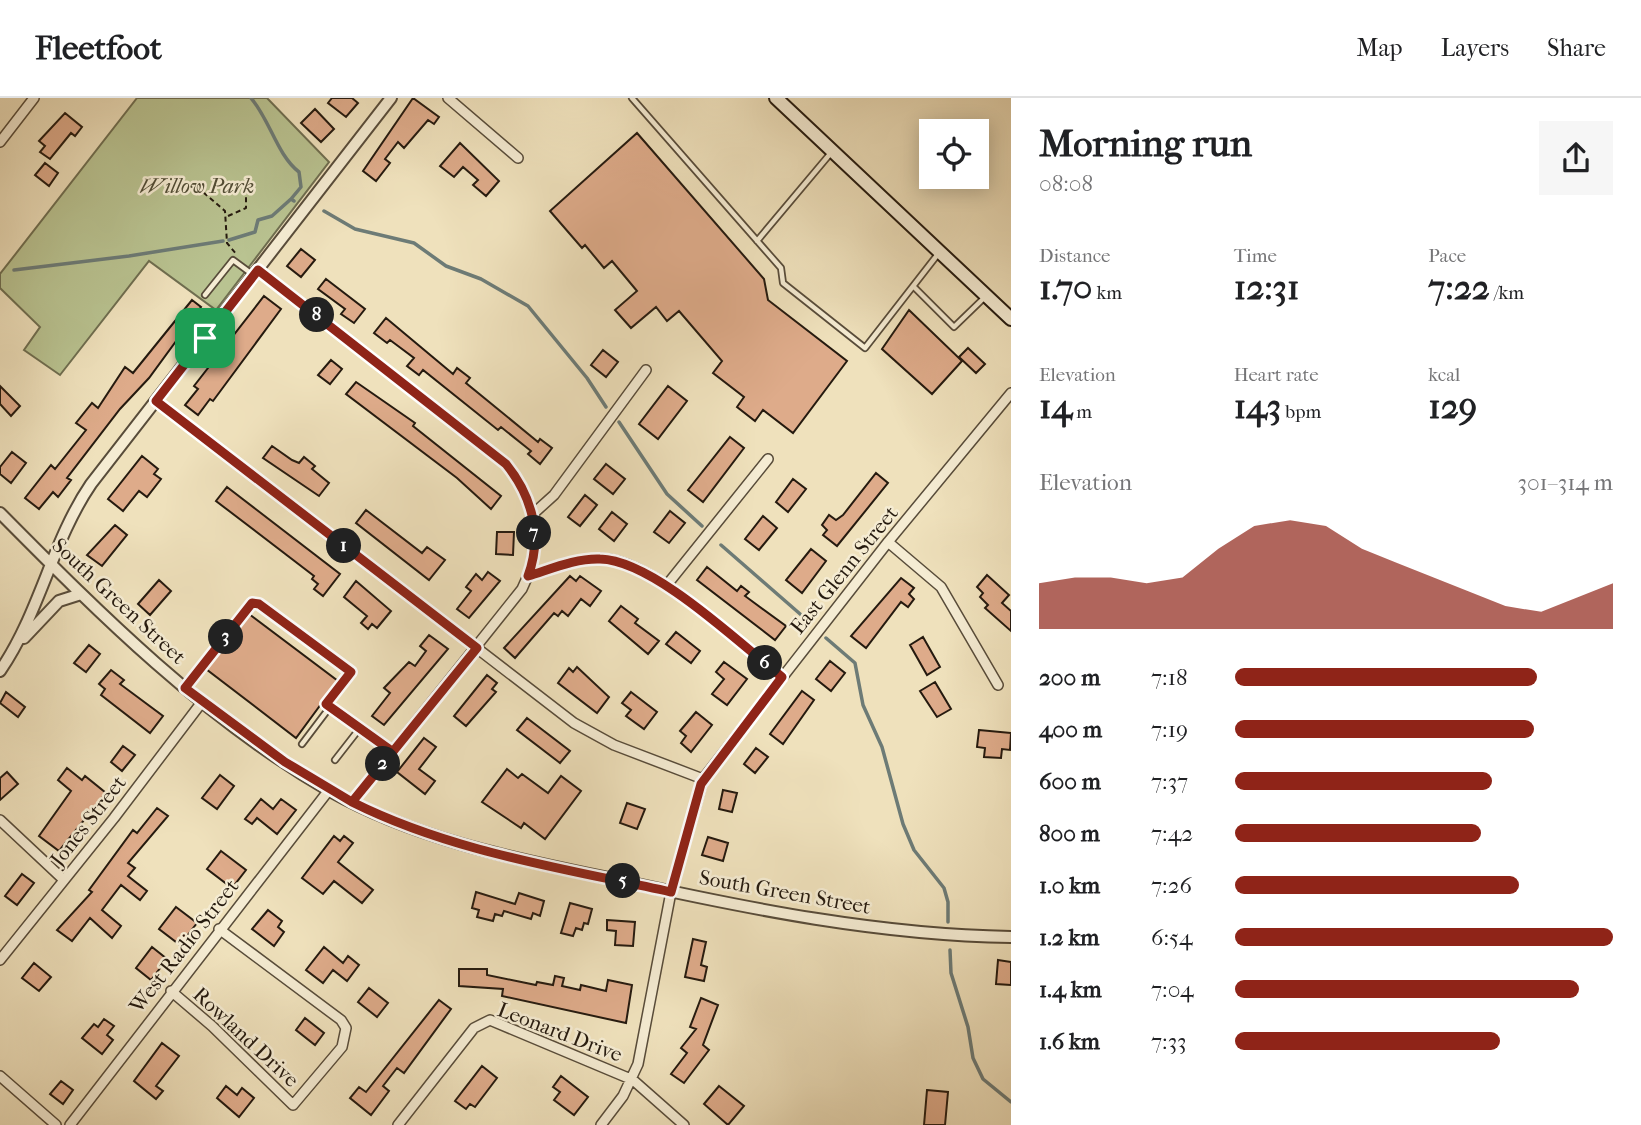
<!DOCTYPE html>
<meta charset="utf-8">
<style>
body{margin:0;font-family:"IM FELL French Canon",serif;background:#f6f6f6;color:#202124;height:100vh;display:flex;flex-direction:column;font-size:26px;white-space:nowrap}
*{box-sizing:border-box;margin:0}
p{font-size:23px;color:#757577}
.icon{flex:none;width:38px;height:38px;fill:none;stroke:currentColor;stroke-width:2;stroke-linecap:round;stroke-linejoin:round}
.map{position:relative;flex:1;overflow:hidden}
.side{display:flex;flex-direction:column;background:#fff;width:630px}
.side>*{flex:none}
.fabs{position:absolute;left:919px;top:21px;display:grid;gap:14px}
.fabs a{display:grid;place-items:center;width:70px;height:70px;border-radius:0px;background:#fff;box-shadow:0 4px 18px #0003;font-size:35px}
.pin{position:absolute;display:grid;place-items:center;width:60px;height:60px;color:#fff;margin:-30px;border-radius:14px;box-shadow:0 4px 10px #0006}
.km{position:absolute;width:35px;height:35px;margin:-18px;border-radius:50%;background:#222;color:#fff;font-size:19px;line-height:35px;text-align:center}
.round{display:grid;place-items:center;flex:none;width:74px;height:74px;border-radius:0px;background:#f6f6f6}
.overview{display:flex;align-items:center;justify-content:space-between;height:119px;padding:0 28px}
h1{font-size:38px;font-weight:700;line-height:52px}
.stats{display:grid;grid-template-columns:repeat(3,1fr);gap:10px;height:119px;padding:7px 28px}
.stats div{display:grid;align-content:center}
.stats b{font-size:35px;font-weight:700}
.stats small{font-size:19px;font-weight:400}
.stats p{font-size:19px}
.chart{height:196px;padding:14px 28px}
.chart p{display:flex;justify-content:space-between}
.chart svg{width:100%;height:126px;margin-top:7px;fill:#8f2418;opacity:.7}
ul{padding:0 28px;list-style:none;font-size:23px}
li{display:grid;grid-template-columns:112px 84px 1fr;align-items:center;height:52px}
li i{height:18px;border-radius:9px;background:#8f2418}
header{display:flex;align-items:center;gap:42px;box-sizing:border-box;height:98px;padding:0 35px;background:#fff;border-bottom:2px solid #e0e0e0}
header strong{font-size:33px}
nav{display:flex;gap:38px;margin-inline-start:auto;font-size:24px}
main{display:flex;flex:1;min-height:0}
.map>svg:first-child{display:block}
.green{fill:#b9c391;stroke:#6f6e50;stroke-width:2}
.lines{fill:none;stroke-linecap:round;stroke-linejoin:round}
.stream{stroke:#6d7b76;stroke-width:3.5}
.building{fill:#deab8a;stroke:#251a0f;stroke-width:2}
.service-casing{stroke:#584c3a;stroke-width:8}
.minor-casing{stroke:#584c3a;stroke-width:12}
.tertiary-casing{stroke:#584c3a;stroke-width:14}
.secondary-casing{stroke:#251a0f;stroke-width:16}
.path{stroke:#251a0f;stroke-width:2;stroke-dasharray:5 3.5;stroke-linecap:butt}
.service{stroke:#f5ecd3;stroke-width:4.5}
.minor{stroke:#f5ecd3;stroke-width:9}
.tertiary{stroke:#f5ecd3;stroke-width:10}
.secondary{stroke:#f5ecd3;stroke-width:12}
.route-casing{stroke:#fff;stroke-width:14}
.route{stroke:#8f2418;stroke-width:9}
.labels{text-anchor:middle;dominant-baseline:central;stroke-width:5;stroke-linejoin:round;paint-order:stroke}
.park-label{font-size:21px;font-style:italic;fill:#514d36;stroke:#f5ecd3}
.street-label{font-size:21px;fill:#251a0f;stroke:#f5ecd3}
</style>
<header>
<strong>Fleetfoot</strong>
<nav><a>Map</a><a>Layers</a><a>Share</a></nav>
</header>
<main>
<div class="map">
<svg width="1011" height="1027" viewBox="0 0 1011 1027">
<rect width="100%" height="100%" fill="#efe1bc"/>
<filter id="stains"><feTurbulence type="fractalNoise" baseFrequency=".00286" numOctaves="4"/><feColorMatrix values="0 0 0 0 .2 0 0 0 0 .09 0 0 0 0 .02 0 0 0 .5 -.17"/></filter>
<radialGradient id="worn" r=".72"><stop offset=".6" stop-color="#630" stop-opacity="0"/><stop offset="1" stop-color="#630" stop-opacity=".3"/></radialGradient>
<path class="green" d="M137 0H267L329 64 216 212 149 163 60 277 24 252 40 229 0 190V176Z"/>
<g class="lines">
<path class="stream" d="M251 0C270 22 277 57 299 74L301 89 291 101
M324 113 355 131 414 145 446 168 481 181 528 208 587 280 606 309
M229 142 255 134 258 122 272 118 291 101 294 103
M14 172 129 158 223 143
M619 324 667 396 702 428
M721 447 807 522
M826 540 855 565 863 607 882 649 903 726 914 752 944 790 948 804V824
M950 852 951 875 968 929 973 960 983 981 1011 1004"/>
</g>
<path class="building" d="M332 0H352L358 5 346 19 328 5Z
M413 0 439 19 434 26 428 22 404 50 398 44 385 61 390 65 376 83 363 73Z
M315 11 334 31 321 44 301 25Z
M65 15 82 29 75 38 71 35 50 61 40 54 45 48 39 43Z
M637 35 764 181 768 202 847 263 793 335 763 312 755 323 737 309 744 299 713 275 722 263 679 213 667 223 656 209 631 230 615 212 637 193 612 163 604 170 585 147 582 150 550 113Z
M460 45 499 83 486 98 473 87 478 82 463 69 454 79 440 68Z
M45 65 58 75 49 88 35 77Z
M301 151 315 162 301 179 287 168Z
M326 181 365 211 354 225 341 216 345 211 318 191Z
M264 198 281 211 213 303 210 301 198 317 185 307 198 291 194 288Z
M192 202 201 209 149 280 120 311 67 380 71 382 58 399 53 394 39 411 25 400 51 367 55 371 86 332 76 325 92 305 98 310 125 269 133 275Z
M909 212 962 263 932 296 882 251Z
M386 220 453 276 457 270 470 280 466 285 538 344 540 341 552 350 540 366 528 356 531 353 501 329 498 332 423 272 419 277 407 268 414 260 390 242 387 245 374 235Z
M968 250 985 266 976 275 959 259Z
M603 252 618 264 606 279 591 267Z
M331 262 342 271 330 286 318 277Z
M356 284 415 325 413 328 501 398 491 411 457 380 346 296Z
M0 288 20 308 11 318 0 306Z
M668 288 687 303 658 341 639 326Z
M730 339 744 350 703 404 688 392Z
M272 348 292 362 299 365 304 359 315 368 312 371 329 385 319 398 263 360Z
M12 354 26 365 11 385 0 376V369Z
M142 358 158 371 154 376 161 381 147 399 139 393 123 413 108 401Z
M606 366 625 381 613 396 594 381Z
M876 375 888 385 837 448 823 437 827 432 822 427 829 417 836 422 843 417Z
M793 381 806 391 788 414 776 404Z
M227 389 340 476 323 498 314 491 318 486 312 481 314 478 216 403Z
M585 397 597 407 580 428 568 419Z
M366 412 422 455 427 449 445 462 429 482 356 425Z
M670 413 685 425 669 445 654 434Z
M612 414 627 426 614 443 599 431Z
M763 418 777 430 759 452 745 441Z
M115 427 127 437 102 468 87 457Z
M497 434H514L513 457 496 456Z
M811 451 826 463 802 495 786 482Z
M707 469 737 493 741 488 749 494 745 498 786 528 775 542 697 482Z
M488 474 500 483 469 520 457 511 471 493 466 489 476 476 482 482Z
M987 477 1009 497 1002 505 1011 513V533L985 510 988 507 980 499 983 495 977 489Z
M570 478 576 483 580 478 601 493 590 508 581 501 568 518 562 513 558 518 554 515 515 560 504 550Z
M901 480 914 490 909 496 914 501 908 509 901 504 866 550 851 538Z
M159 482 171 493 150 517 138 506Z
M356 483 391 513 377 530 372 526 368 531 361 525 367 518 344 499Z
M621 508 638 521 635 525 659 543 648 556 609 523Z
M249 516 338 583 296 640 206 571Z
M676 534 700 553 691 565 666 546Z
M429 537 448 551 384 627 372 618 390 595 384 590 409 564 415 568 426 553 420 548Z
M923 539 940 569 927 577 910 547Z
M89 547 100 556 86 574 74 565Z
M830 563 845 575 831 593 816 581Z
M724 564 747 581 727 607 712 596 724 581 716 574Z
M577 569 609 599 597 615 558 585 569 570 573 574Z
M111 572 124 582 120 586 163 618 150 635 101 597 105 591 99 586Z
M487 577 497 585 492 591 496 594 466 628 454 618Z
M935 584 951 611 937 619 920 593Z
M802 593 814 602 783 646 770 636Z
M6 594 25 609 18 619 0 605Z
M631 594 657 614 644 631 626 618 631 612 622 605Z
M696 614 712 627 691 654 681 645 686 638 680 633Z
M527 620 570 653 560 665 517 632Z
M979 632 1011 635 1010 652 1002 651 1001 660 984 659 985 650 977 649Z
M424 640 436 649 419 671 435 683 425 696 397 674Z
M123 648 135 657 122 673 111 664Z
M756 650 768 659 755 675 744 666Z
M67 670 82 682 85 678 106 695 59 753 39 738 71 693 58 682Z
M507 671 518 680 522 676 548 695 561 678 581 693 545 741 524 725 521 730 482 704Z
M7 674 18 686 0 702V680Z
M220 677 234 688 217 711 202 700Z
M723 692 737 695 732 714 719 711Z
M261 701 273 711 281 701 296 712 277 736 257 720 252 726 245 721Z
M627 705 645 711 637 731 620 725Z
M157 710 168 718 128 765 135 770 128 778 147 793 140 802 121 787 102 812 121 828 112 840 90 820 72 843 57 832 92 794 89 792 133 732 137 735Z
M334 738 340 743 344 738 353 745 338 764 373 792 362 805 334 783 323 796 302 780Z
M708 739 728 745 723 763 702 757Z
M221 753 246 772 232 790 207 771Z
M22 776 34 785 17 807 5 798Z
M476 794 515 806 519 795 544 803 540 818 533 815 531 821 504 813 502 818 495 816 493 823 477 819 479 812 472 810Z
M570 805 592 811 588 826 584 825 582 832 576 830 573 838 561 835Z
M176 809 197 825 180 847 159 831Z
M268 812 282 823 278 829 284 834 274 848 252 831Z
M607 822 635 824 633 848 615 847 616 833 607 832Z
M693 841 706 844 701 867 707 869 704 883 685 879Z
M152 849 167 861 151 882 136 870Z
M324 849 343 865 348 858 359 867 347 883 333 872 323 885 306 872Z
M998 862 1011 864V887L996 886Z
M34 865 51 879 39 893 22 880Z
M459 871H487V877L536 887 537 884 553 887 555 878 564 880 562 888 580 892 581 887 606 893 608 882 632 887 626 925 502 898 503 891 459 888Z
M369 890 388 905 377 919 358 904Z
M701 900 718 907 703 947 709 952 684 985 671 976 687 955 681 950 696 931 690 929Z
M439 902 451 911 404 975 397 970 383 988 389 993 371 1017 350 1000 359 989 366 994Z
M305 920 324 935 315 947 296 932Z
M104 921 114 928 107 937 113 942 102 956 82 940 94 926 98 929Z
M162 945 179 958 156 988 163 993 156 1001 134 983Z
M482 968 497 980 475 1009 470 1006 466 1011 455 1003Z
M561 978 588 999 574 1017 554 1002 560 994 553 989Z
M61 983 73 992 63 1006 50 996Z
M226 988 237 997 242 990 254 1000 239 1019 217 1000Z
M719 988 744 1008 728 1027 704 1006Z
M927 992 948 994 945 1027H924Z"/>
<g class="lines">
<g class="service-casing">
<path id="service" d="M632 0 781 170 783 185 865 250 938 156
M757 143 830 56
M913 188 954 229 985 199
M205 197 233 162 252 176
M186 588 252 505 259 506 351 574 326 606 392 653
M302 646 330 609
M335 662 360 630"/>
</g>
<g class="minor-casing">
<path id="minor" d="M448 0 518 60
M0 44 34 0
M258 172 506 366C536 403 544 448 522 491L352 704
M156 303 574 625 614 647 703 681
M533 416 554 397 646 272
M888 444 941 489 998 587
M528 478C553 470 579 459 606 461 656 465 740 546 782 579
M666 488 768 361
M0 722 64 782
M0 862 114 720 202 604
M171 893 212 928 293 1007 342 949 346 930 341 922 219 831
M0 978 56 1027
M70 1027 329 692
M398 1027 474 930 490 922 633 982 684 1027
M601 1027 623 998 638 966 671 794 703 681 888 444 1011 295"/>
</g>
<g class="tertiary-casing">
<path id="tertiary" d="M0 415C102 518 204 620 330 693 421 744 522 762 623 783 750 811 880 837 1011 839
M24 540 59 503 81 496
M0 573C40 515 52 443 91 386L391 0"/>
</g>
<g class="secondary-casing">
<path id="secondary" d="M776 0 1011 221"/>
</g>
<path class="path" d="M197 89 225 113 227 145 237 157
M228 118 246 110V95L253 93"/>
<use href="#service" class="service"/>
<use href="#minor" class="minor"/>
<use href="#tertiary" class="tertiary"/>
<use href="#secondary" class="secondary"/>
</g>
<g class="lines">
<g class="route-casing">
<path id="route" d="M205 240 156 303 477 550 352 704 285 664 185 590 252 505 259 506 351 574 326 606 393 654 352 704C452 754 562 770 671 794L701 686 782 579C739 545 653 462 600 461 576 460 551 471 528 478 543 438 532 398 506 366L258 172 205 240"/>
</g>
<use href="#route" class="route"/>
</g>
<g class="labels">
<g class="park-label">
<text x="197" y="88">Willow Park</text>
</g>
<g class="street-label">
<text transform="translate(844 472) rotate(-51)">East Glenn Street</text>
<text transform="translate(119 503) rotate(43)">South Green Street</text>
<text transform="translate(88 723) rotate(-52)">Jones Street</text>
<text transform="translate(785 794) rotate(10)">South Green Street</text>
<text transform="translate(184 848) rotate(-52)">West Radio Street</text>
<text transform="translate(560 934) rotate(21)">Leonard Drive</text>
<text transform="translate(246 939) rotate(43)">Rowland Drive</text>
</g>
</g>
<rect width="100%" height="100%" filter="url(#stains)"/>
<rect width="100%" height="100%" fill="url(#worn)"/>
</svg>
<div class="fabs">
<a><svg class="icon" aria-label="locate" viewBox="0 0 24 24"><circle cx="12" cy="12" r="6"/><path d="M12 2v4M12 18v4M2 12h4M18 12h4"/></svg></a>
</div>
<div class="pin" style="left:205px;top:240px;background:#1e9e55"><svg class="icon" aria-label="arrive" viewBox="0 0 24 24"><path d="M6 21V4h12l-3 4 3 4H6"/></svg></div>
<b class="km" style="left:344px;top:448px">1</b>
<b class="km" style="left:383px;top:666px">2</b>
<b class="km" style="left:226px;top:539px">3</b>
<b class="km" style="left:623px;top:783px">5</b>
<b class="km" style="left:765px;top:565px">6</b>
<b class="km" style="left:534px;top:435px">7</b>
<b class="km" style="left:317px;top:217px">8</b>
</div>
<section class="side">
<div class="overview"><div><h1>Morning run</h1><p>08:08</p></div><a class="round"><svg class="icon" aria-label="share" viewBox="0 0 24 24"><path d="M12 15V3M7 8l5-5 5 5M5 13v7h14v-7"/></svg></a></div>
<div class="stats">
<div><p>Distance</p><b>1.70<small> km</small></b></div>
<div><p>Time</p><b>12:31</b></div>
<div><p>Pace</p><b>7:22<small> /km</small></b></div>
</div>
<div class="stats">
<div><p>Elevation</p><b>14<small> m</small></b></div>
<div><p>Heart rate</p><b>143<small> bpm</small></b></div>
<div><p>kcal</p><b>129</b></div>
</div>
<div class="chart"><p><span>Elevation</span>301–314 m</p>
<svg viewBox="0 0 160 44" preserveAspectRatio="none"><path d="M0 44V28L10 26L20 26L30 28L40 26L50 16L60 8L70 6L80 8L90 16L100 21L110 26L120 31L130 36L140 38L150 33L160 28V44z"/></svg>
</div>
<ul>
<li><b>200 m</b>7:18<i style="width:80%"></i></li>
<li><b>400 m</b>7:19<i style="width:79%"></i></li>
<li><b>600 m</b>7:37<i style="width:68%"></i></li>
<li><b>800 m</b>7:42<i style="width:65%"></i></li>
<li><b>1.0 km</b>7:26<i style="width:75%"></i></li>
<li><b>1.2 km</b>6:54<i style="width:100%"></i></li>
<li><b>1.4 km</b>7:04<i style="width:91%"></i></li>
<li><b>1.6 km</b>7:33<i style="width:70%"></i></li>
</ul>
</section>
</main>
